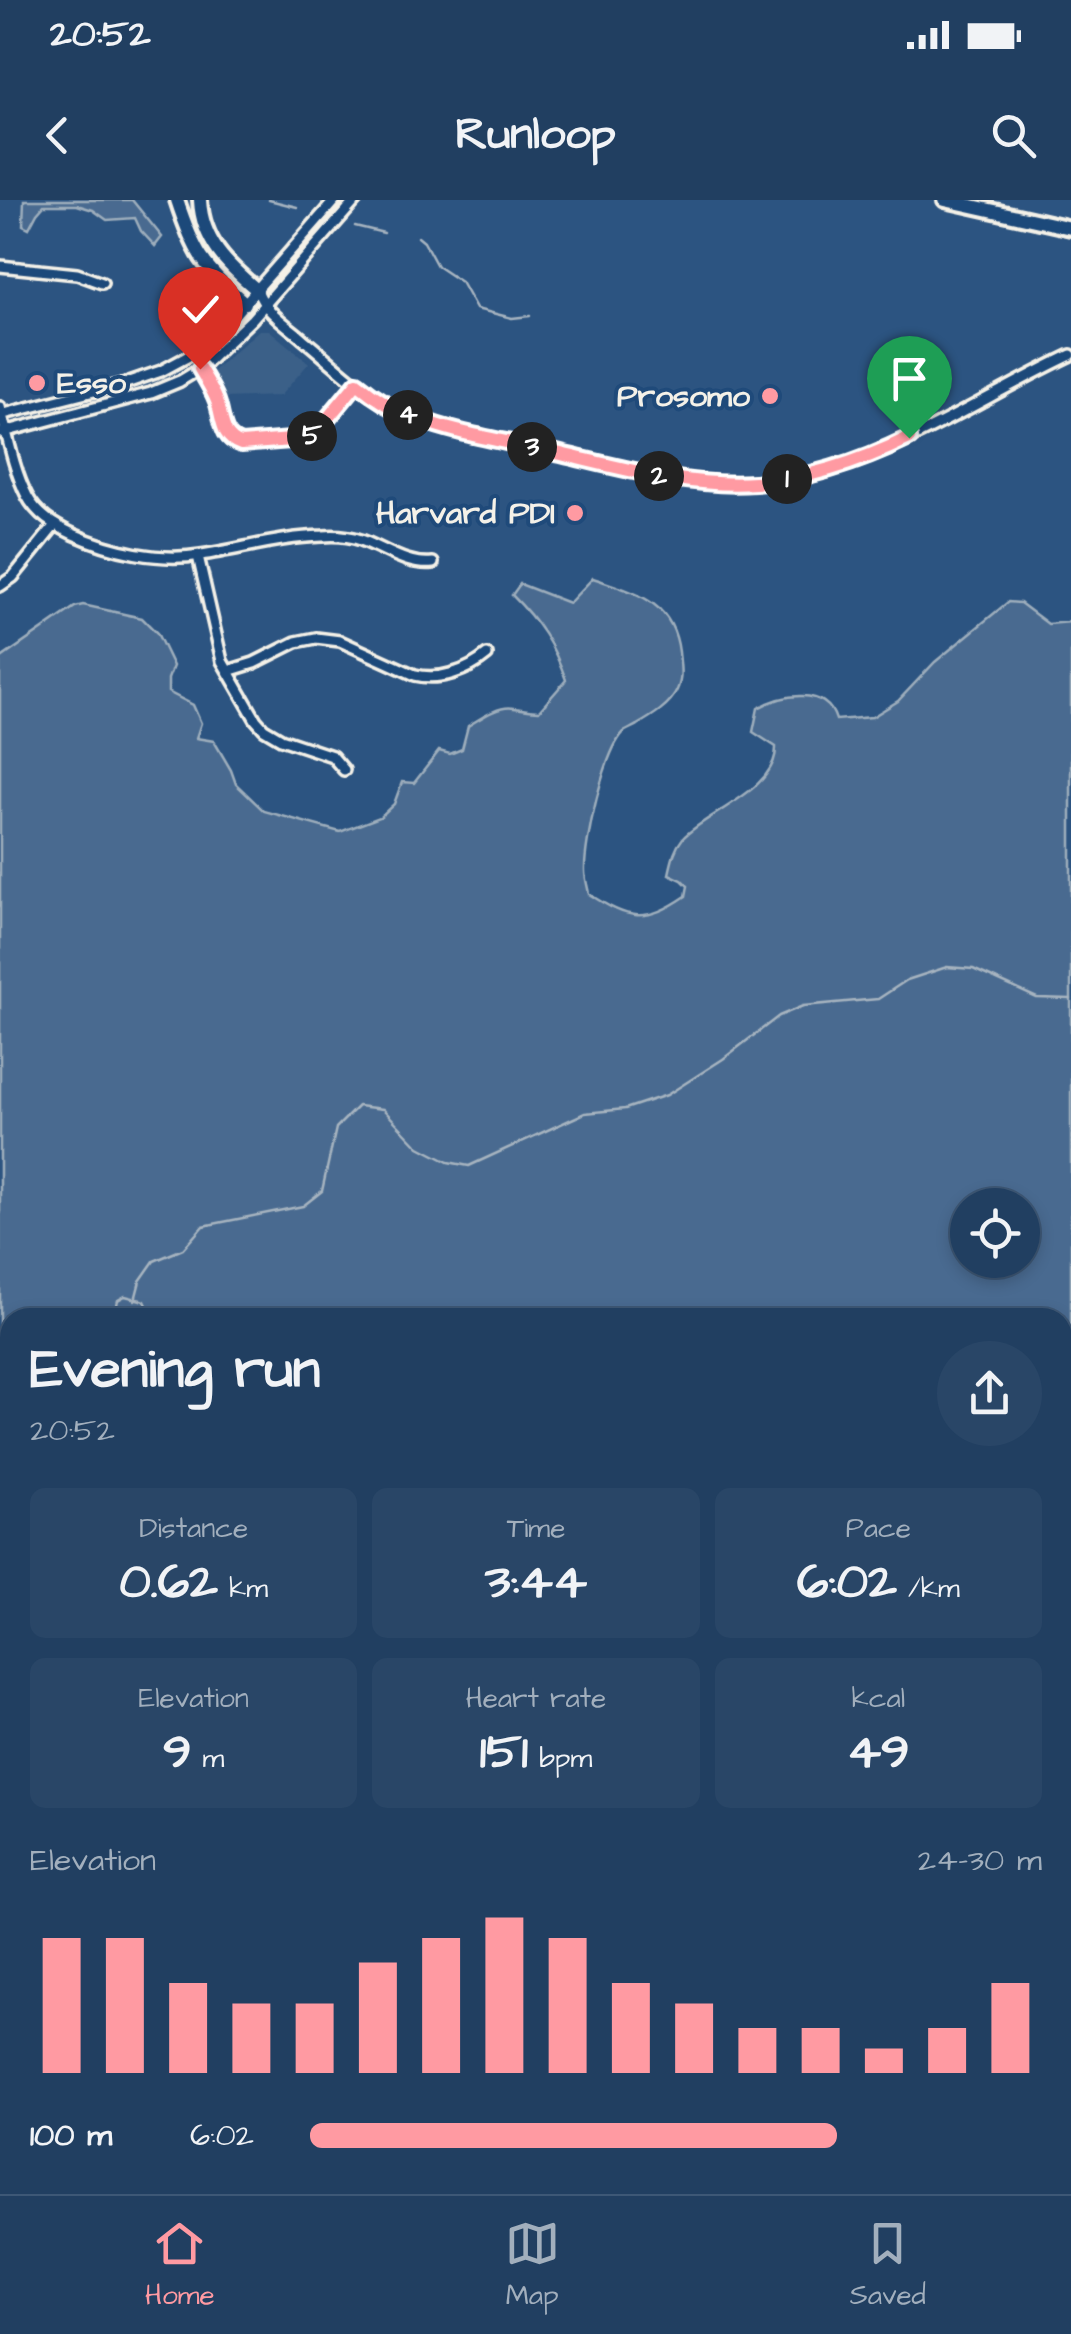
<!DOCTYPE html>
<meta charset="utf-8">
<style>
body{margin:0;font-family:"Architects Daughter",sans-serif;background:#294667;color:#f1f3f6;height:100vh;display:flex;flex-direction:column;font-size:38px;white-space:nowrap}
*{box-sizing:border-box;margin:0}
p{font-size:32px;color:#a2afbd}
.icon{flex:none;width:55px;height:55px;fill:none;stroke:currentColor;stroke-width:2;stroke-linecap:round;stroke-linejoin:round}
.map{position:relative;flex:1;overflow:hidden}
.side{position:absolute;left:0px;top:1108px;width:1072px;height:888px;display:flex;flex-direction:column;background:#213f61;border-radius:30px 30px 0 0;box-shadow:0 5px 15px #0003,0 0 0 2px #3e5876}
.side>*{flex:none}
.buttons{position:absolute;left:950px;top:988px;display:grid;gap:20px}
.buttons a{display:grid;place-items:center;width:90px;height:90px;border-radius:50%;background:#213f61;box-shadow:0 5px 15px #0003,0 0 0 2px #3e5876;font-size:50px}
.pin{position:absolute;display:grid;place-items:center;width:85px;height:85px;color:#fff;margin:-102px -42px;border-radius:50% 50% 50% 0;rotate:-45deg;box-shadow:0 0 10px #0007}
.pin .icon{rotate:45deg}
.km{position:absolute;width:50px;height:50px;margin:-25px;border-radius:50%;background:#222;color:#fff;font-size:28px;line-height:50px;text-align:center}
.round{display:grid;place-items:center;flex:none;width:105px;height:105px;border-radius:52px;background:#294667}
.headline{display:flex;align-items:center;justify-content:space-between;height:170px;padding:0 30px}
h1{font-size:55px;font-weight:700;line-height:75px}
.stats{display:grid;grid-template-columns:repeat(3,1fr);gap:15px;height:170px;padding:10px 30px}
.stats div{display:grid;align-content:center;border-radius:15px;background:#294667;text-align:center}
.stats b{font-size:50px;font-weight:700}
.stats small{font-size:28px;font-weight:400}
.stats p{font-size:28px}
.chart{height:280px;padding:20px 30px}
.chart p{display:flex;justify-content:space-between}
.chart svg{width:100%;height:180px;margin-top:10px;stroke:#ff9aa2;stroke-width:6}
ul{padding:0 30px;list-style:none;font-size:32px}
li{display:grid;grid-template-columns:160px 120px 1fr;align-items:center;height:75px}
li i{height:25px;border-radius:12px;background:#ff9aa2}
.status{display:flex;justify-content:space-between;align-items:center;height:70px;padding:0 50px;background:#213f61;direction:ltr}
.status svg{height:28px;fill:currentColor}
header{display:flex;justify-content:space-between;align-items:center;height:130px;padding:0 30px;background:#213f61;font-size:45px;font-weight:700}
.tabs{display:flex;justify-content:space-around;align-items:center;height:140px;border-top:2px solid #3e5876;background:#213f61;font-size:28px;color:#a2afbd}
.tabs a{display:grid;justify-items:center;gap:5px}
.tabs .active{color:#ff9aa2}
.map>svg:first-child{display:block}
.built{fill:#3b6088}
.green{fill:#496b90;stroke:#9eaebc;stroke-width:2.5;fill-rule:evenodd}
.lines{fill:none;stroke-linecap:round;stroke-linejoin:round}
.stream{stroke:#a7b4c0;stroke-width:2.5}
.minor-casing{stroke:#f4f1e8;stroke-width:16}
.highway-casing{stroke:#f4f1e8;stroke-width:20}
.minor{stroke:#1f4a7a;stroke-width:9}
.highway{stroke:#1f4a7a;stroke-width:12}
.route-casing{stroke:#fff;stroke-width:20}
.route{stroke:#ff9aa2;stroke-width:12}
.poi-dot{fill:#ff9aa2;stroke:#1f4a7a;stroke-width:4}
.labels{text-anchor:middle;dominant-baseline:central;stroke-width:8;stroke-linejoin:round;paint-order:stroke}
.poi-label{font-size:32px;font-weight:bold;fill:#f4f1e8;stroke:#1f4a7a;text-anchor:end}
</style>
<div class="status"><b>20:52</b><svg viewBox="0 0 49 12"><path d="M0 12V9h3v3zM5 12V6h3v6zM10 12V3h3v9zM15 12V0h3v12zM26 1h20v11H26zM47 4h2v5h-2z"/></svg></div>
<header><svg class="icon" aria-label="back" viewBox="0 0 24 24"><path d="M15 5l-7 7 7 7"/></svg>Runloop<svg class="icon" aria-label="search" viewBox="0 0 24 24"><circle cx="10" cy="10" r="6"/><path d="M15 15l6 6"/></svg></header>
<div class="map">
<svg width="1071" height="1994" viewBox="0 0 1071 1994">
<rect width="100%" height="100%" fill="#2c5481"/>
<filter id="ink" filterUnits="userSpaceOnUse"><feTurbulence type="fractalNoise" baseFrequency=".01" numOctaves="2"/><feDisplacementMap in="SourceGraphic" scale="20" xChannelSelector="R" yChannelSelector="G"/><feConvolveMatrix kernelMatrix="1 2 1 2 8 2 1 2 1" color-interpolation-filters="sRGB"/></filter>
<g filter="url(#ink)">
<path class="built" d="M259 130H269L309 163 280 196 223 198 213 178V171Z"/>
<path class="green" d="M24 0H132L162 37 155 46 141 31 135 18 107 20 93 10 77 5H44L37 13 29 28 23 25Z
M593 378C636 393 673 401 679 452 680 464 683 478 677 490 671 505 651 517 637 525 636 526 625 531 624 532 604 552 584 643 585 671 585 679 588 687 589 694 629 720 645 724 686 696L688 686 682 680 669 674C672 661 674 649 683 638 707 612 777 590 776 547L753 532 758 508C783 494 826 486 836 520L872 517 898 501 935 462 1008 402 1020 403 1048 424 1071 422V1910L1062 1898V1118H10V1540L0 1539V459L75 407 83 405 142 418 157 433 173 466 168 479V492L193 505 201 523 196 538 214 541 231 570 236 584 264 611 340 632 380 617 394 604 402 582 414 583 439 551 450 554 462 549 468 526C481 518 499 505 514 508 523 509 530 511 539 511L566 480C554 445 538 421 512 395L520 384 569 403ZM968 1005H1022V1060H968Z
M10 1605V1762L0 1760V1606Z
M144 1985H254L257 1994H148Z
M492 1985H599L604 1994H499Z
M769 1985H904L909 1994H774Z"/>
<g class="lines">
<path class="stream" d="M269 0 297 7
M355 26 384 33
M418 37 424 42 437 66 461 82 476 109 512 118 530 116
M135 1100 140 1081 154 1061 183 1049 203 1026 303 1006 322 991 336 928 358 906 383 909 419 947 448 962 469 966 585 913 625 909 667 895 723 859 779 816 803 806 878 799 907 780 947 767 973 769 1037 798 1071 799
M114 1118 118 1100 125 1096 145 1101 153 1118
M0 1129 10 1131
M1062 1607 1071 1621
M188 1985 193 1994"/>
<g class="minor-casing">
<path id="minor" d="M0 66 77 74 102 83
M257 90C259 94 261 99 264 103 273 117 291 128 303 139 334 164 364 195 400 211 444 232 493 238 539 249 629 269 717 296 809 275 900 255 987 194 1071 155
M200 169C206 179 213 190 217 201 223 218 221 239 241 244L304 239 313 236 357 183
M0 207C7 234 14 271 27 296 37 315 54 325 73 334 111 351 159 362 201 355 242 349 281 337 323 336 335 335 349 336 361 340 385 349 407 366 433 363
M0 215 126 183 161 171 187 157 230 120 335 0
M0 233 151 193 180 181 200 169 252 119 356 0
M198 356 222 461 256 520 264 529 281 539 332 556 344 570
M0 386 13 377 55 325
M228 471 254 463 296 442 316 438 340 441 415 475C440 481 468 471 487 455
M0 1876 10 1895
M56 1985 61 1994
M363 1985 366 1994
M684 1985 689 1994"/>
</g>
<g class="highway-casing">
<path id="highway" d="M177 0C194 52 203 67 245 103
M200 0C202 41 227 65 257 90
M945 0 1071 28"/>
</g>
<use href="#minor" class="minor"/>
<use href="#highway" class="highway"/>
</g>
</g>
<g class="lines" filter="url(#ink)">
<g class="route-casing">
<path id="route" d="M200 169C206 179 213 190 217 201 223 218 221 238 241 244L304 239 313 236 357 183C375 198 394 210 416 218 457 234 501 240 543 250 612 265 684 288 755 283 809 279 860 262 909 238"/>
</g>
<use href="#route" class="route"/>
</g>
<g class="poi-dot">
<circle cx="37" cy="183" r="10"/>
<circle cx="770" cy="196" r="10"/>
<circle cx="575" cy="313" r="10"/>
</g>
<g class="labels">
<g class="poi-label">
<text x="57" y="183" text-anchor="start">Esso</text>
<text x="750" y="196">Prosomo</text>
<text x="555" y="313">Harvard PDI</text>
</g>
</g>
</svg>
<div class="buttons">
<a><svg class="icon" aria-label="locate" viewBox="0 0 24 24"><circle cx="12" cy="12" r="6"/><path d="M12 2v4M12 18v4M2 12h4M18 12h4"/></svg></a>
</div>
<div class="pin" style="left:909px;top:238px;background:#1e9e55"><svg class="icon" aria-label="arrive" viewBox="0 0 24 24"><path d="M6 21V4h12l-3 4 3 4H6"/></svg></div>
<div class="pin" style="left:200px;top:169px;background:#d93025"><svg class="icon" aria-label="check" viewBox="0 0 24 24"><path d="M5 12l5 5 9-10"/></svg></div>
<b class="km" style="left:787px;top:279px">1</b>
<b class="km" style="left:659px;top:276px">2</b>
<b class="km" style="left:532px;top:247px">3</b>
<b class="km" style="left:408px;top:215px">4</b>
<b class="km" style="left:312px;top:236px">5</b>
<section class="side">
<div class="headline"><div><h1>Evening run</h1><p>20:52</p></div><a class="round"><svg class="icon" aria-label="share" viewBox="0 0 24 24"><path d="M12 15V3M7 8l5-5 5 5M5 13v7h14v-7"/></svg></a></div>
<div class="stats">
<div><p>Distance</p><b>0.62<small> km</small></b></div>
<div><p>Time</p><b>3:44</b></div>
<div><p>Pace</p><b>6:02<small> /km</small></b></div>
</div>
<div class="stats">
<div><p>Elevation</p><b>9<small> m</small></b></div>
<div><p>Heart rate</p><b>151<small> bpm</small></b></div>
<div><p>kcal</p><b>49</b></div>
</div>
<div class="chart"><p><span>Elevation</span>24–30 m</p>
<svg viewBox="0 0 160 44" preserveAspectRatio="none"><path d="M5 44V11M15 44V11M25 44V22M35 44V27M45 44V27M55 44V17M65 44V11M75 44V6M85 44V11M95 44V22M105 44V27M115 44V33M125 44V33M135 44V38M145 44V33M155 44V22"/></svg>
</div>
<ul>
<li><b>100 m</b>6:02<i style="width:72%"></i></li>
</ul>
</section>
</div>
<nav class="tabs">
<a class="active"><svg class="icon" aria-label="home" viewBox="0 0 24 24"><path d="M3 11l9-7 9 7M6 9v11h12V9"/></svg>Home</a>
<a><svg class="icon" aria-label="map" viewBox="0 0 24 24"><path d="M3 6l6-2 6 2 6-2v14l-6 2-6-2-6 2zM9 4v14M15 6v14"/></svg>Map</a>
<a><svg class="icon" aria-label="saved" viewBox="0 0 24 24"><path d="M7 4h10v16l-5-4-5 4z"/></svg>Saved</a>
</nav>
